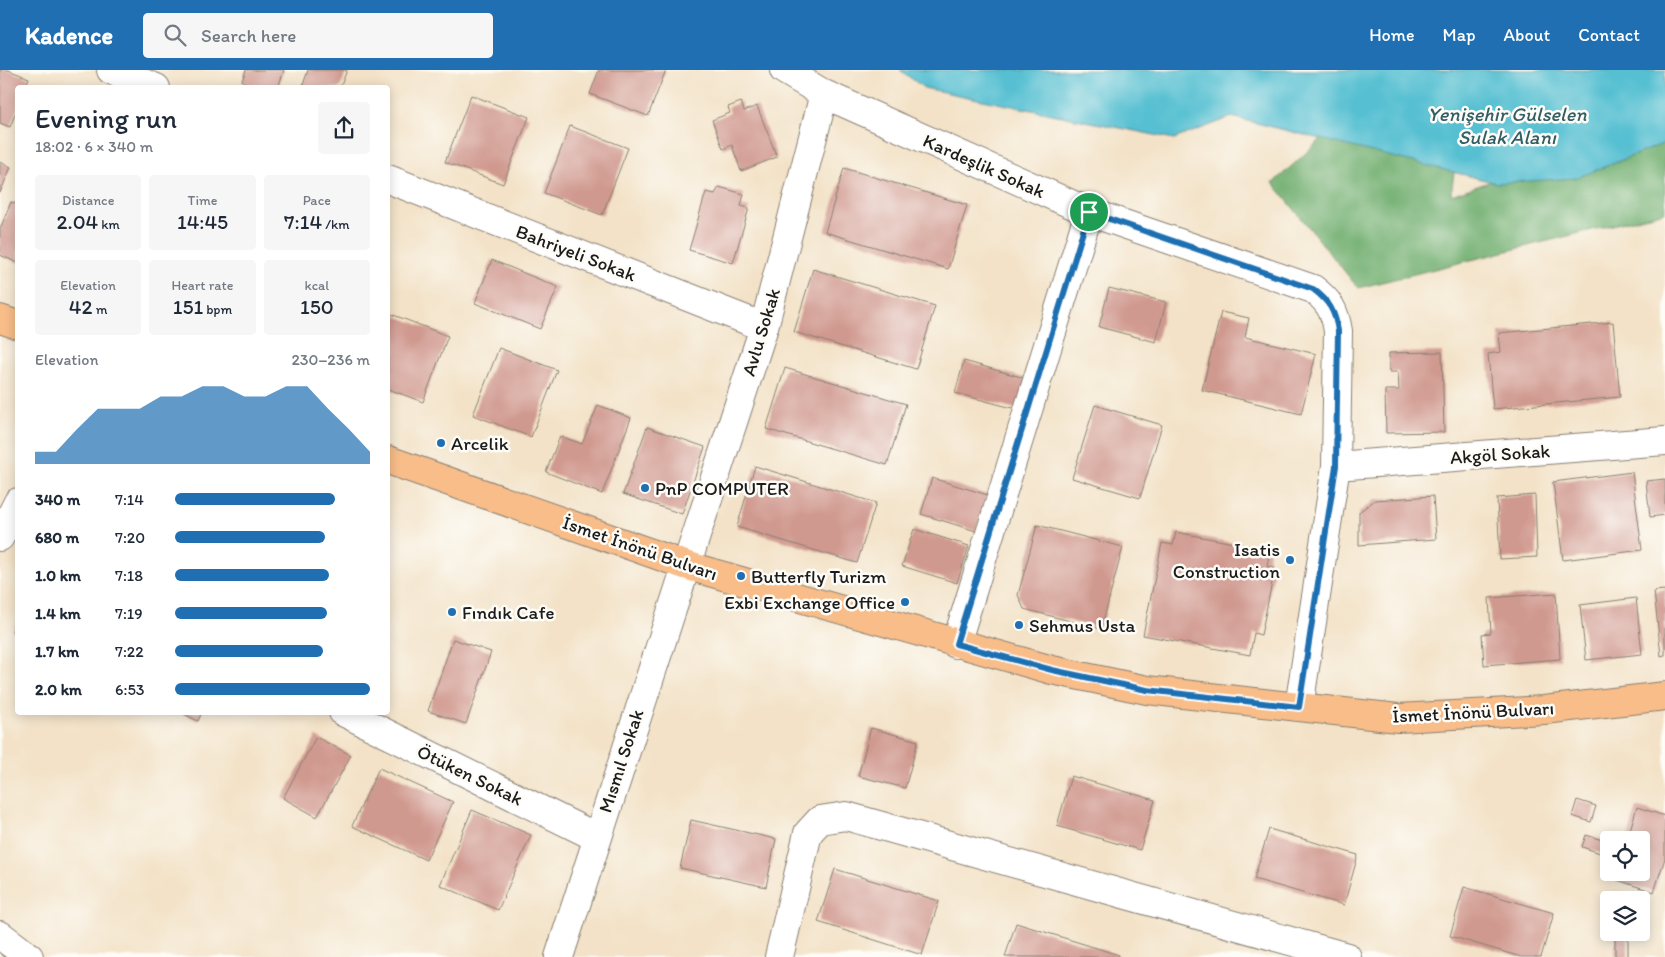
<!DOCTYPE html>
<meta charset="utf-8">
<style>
body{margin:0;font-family:Itim,sans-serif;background:#f6f6f7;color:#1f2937;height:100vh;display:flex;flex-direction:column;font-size:19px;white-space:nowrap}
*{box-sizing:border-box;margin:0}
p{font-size:16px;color:#747a83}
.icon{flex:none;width:28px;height:28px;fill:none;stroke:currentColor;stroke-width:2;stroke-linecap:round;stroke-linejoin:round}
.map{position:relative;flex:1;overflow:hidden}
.details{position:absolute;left:15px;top:15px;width:375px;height:630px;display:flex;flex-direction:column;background:#fff;border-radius:5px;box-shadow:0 2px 12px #0003}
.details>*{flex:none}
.controls{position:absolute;left:1600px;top:761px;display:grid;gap:10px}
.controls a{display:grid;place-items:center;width:50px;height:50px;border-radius:5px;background:#fff;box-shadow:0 2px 12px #0003;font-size:25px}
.pin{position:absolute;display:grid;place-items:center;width:42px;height:42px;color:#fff;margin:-21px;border:2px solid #fff;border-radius:50%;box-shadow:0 1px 5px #0007}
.round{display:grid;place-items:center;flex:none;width:52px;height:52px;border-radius:5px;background:#f6f6f7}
.headline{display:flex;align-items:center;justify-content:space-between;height:85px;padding:0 20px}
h1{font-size:28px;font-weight:600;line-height:38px}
.figures{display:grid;grid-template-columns:repeat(3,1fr);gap:8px;height:85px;padding:5px 20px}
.figures div{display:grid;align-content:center;border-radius:5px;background:#f6f6f7;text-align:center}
.figures b{font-size:21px;font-weight:600}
.figures small{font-size:14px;font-weight:400}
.figures p{font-size:14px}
.chart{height:140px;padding:10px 20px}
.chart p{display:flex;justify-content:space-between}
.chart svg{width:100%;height:90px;margin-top:5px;fill:#1f6fb2;opacity:.7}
ul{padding:0 20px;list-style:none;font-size:16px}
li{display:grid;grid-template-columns:80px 60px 1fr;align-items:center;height:38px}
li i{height:12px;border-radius:6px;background:#1f6fb2}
header{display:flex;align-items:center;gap:30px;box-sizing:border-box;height:70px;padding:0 25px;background:#1f6fb2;color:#fff}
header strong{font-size:24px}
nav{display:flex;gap:28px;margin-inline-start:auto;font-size:18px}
.search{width:350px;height:45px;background:#f6f6f7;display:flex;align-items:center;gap:12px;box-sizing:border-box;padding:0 18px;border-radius:5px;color:#747a83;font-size:19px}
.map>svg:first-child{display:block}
.forest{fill:#71af70;stroke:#466646}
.water{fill:#56c0d2;stroke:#396e77}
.building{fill:#d0998f}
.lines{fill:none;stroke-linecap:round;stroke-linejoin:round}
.minor-casing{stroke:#887f72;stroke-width:30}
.major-casing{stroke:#887f72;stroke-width:30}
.minor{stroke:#fff;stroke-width:28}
.major{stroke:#f8bd89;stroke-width:28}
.route-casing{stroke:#fff;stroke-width:10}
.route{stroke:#1f6fb2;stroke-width:6}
.poi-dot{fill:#1f6fb2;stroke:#fdfcf7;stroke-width:2}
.labels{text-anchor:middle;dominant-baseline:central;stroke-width:5;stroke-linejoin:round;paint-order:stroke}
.street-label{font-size:19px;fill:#1c1c1c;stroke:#fdfcf7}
.poi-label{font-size:19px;fill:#1c1c1c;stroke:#fdfcf7;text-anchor:start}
.water-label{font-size:20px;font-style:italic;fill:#335e65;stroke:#fdfcf7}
</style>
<header>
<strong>Kadence</strong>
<div class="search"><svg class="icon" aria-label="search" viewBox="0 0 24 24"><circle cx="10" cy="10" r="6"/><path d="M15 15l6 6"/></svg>Search here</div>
<nav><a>Home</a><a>Map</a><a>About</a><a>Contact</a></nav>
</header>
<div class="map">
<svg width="1665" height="887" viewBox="0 0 1665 887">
<rect width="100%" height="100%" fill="#fdfcf7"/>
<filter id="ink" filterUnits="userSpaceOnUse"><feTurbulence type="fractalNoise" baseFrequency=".02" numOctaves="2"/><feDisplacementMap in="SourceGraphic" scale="10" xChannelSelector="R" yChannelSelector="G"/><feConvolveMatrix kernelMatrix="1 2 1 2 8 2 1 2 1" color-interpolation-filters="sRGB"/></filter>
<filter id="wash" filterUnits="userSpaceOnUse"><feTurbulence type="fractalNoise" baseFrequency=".0096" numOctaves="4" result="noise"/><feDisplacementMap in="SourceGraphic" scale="20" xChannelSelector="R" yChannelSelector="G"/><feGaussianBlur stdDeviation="1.12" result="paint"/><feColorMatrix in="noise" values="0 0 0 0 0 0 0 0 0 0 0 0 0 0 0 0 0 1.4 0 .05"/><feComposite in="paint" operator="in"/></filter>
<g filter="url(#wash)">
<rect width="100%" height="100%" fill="#f3e2c7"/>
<path class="forest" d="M1468 0 1451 125 1665 52V142L1358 218 1273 113 1351 42Z"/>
<path class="water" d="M900 0H1665V73L1576 108 1497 113 1232 47 1174 69 924 18Z"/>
<g id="blocks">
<path class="building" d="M0 0H8L29 8 25 18H18V37L10 57 0 53Z
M246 0H284L278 18H259L242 11Z
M308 0H347L340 18H302Z
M599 0H666L648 46 590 24Z
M471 25 529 47 503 114 445 92Z
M741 32 744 41 757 36 777 87 741 101 732 75 723 79 712 50 730 43 728 37Z
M570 56 628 78 602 145 544 123Z
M0 92 11 97 0 123Z
M844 98 967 135 948 199 825 162Z
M719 117 744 124 741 136 749 138 733 193 689 180 706 122 715 124Z
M11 132 18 134V193L0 185V159Z
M492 190 558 217 540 259 475 233Z
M813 199 935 236 916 299 794 262Z
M1109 218 1166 232 1156 272 1099 257Z
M1221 242 1249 248 1245 267 1316 284 1301 344 1202 320Z
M391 244 448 266 423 332 388 319V252Z
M1613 252 1620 327 1493 339 1488 284 1501 282 1499 263Z
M499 278 557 300 531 367 473 345Z
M1442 282 1444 362 1386 363 1385 320H1399L1398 302H1389V283Z
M964 291 1028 309 1020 340 955 323Z
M785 298 906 334 887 395 766 359Z
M598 335 631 348 602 424 546 402 560 366 582 374Z
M1095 335 1162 355 1140 428 1072 408Z
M647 357 705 377 682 444 623 424Z
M755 396 876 433 857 493 737 457Z
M1632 402 1642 480 1563 490 1553 412Z
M932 408 988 425 976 461 921 444Z
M1665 409V445L1650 447 1646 411Z
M1535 425 1537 487 1500 489 1497 428Z
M1433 426 1436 469 1359 475V442L1375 430Z
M1037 455 1123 477 1101 559 1024 539 1018 525Z
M914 459 969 476 957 513 902 496Z
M1176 462 1270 480 1267 496 1275 498 1261 565 1254 563 1250 585 1143 565 1162 473 1173 475Z
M1665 520V585L1661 586 1654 521Z
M1556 523 1560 589 1484 595 1482 564 1491 563 1489 528Z
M1636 528 1642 584 1586 590 1580 535Z
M18 548V564L12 561Z
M453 569 491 582 466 654 428 641Z
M180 642H202L198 651Z
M871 658 918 671 905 718 858 706Z
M316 667 351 685 317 747 283 728Z
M379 698 453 732 426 790 352 756Z
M1071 706 1155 730 1140 780 1057 756Z
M1577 730 1596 736 1591 752 1572 746Z
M1637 737 1665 746V788L1654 822 1614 809 1616 802H1641V770H1627Z
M472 740 531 765 498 840 440 815Z
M691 750 776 769 766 817 680 798Z
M1269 759 1358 785 1344 835 1254 809Z
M1586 765 1609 772V786L1582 777Z
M835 799 939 831 922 885 818 852Z
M1464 817 1554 843 1541 887H1521L1450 866Z
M1016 853 1119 885 1118 887H1005Z
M1615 862H1628V887L1615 886Z"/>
</g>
</g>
<g filter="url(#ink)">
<use href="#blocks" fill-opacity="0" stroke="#887f72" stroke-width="1"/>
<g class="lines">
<g class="minor-casing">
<path id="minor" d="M111 0 156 18
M784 0 824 24 1089 142 1313 219C1329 231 1335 241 1338 261L1336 396 1299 637
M388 109 764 257
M1336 396 1665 371
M0 467 18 432
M956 574 1089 142
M343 642 596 767
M0 865 29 887
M559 887 764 257 824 24
M779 887 808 763 820 750 846 746 1347 887"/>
</g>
<g class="major-casing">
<path id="major" d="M0 249 18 255
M388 390 685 495 1052 600 1147 620 1398 648 1544 640 1665 626"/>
</g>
<use href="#minor" class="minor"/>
<use href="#major" class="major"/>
</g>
</g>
<g class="lines" filter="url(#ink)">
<g class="route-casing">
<path id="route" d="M1089 142 1313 219C1329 231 1335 241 1338 261L1336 396 1299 637 1147 620 1052 600 956 574Z"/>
</g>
<use href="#route" class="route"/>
</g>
<g class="poi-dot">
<circle cx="441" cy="373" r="5"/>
<circle cx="645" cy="418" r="5"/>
<circle cx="1290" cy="490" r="5"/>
<circle cx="741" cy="506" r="5"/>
<circle cx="905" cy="532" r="5"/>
<circle cx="452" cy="542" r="5"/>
<circle cx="1019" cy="555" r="5"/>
</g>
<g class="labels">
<g class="street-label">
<text transform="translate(984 96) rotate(24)">Kardeşlik Sokak</text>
<text transform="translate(576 183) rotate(21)">Bahriyeli Sokak</text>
<text transform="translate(761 262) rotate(-73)">Avlu Sokak</text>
<text transform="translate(1500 384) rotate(-4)">Akgöl Sokak</text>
<text transform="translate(640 478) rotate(19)">İsmet İnönü Bulvarı</text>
<text transform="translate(1473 642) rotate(-3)">İsmet İnönü Bulvarı</text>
<text transform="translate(621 691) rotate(-72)">Mısmıl Sokak</text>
<text transform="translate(470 705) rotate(26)">Ötüken Sokak</text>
</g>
<g class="poi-label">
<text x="451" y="373">Arcelik</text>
<text x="655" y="418">PnP COMPUTER</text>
<text x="1280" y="479" text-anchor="end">Isatis<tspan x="1280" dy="22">Construction</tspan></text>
<text x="751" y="506">Butterfly Turizm</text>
<text x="895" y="532" text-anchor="end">Exbi Exchange Office</text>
<text x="462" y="542">Fındık Cafe</text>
<text x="1029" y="555">Sehmus Usta</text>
</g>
<g class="water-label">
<text x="1507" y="44">Yenişehir Gülselen<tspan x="1507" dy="23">Sulak Alanı</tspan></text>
</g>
</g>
</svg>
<div class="controls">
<a><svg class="icon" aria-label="locate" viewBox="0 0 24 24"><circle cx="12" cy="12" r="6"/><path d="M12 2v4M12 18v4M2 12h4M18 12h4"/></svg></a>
<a><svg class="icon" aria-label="layers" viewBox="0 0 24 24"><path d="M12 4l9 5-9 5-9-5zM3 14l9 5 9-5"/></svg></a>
</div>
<div class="pin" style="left:1089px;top:142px;background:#1e9e55"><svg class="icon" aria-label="arrive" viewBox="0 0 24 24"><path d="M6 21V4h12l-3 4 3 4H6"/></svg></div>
<section class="details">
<div class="headline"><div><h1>Evening run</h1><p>18:02 · 6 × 340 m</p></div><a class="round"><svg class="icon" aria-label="share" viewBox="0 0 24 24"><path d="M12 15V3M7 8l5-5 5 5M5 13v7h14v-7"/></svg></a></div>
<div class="figures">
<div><p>Distance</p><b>2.04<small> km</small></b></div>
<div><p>Time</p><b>14:45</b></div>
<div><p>Pace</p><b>7:14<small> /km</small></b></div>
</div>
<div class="figures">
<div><p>Elevation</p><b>42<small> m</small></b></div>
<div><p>Heart rate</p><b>151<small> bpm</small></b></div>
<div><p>kcal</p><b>150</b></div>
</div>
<div class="chart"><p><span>Elevation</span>230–236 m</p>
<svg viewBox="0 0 160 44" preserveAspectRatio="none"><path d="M0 44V38L10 38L20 27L30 17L40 17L50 17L60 11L70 11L80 6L90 6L100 11L110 11L120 6L130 6L140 17L150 27L160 38V44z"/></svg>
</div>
<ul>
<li><b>340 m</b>7:14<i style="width:82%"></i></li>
<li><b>680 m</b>7:20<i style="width:77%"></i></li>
<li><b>1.0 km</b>7:18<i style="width:79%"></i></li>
<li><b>1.4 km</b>7:19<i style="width:78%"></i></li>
<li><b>1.7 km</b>7:22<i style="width:76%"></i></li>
<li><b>2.0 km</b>6:53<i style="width:100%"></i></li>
</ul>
</section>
</div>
